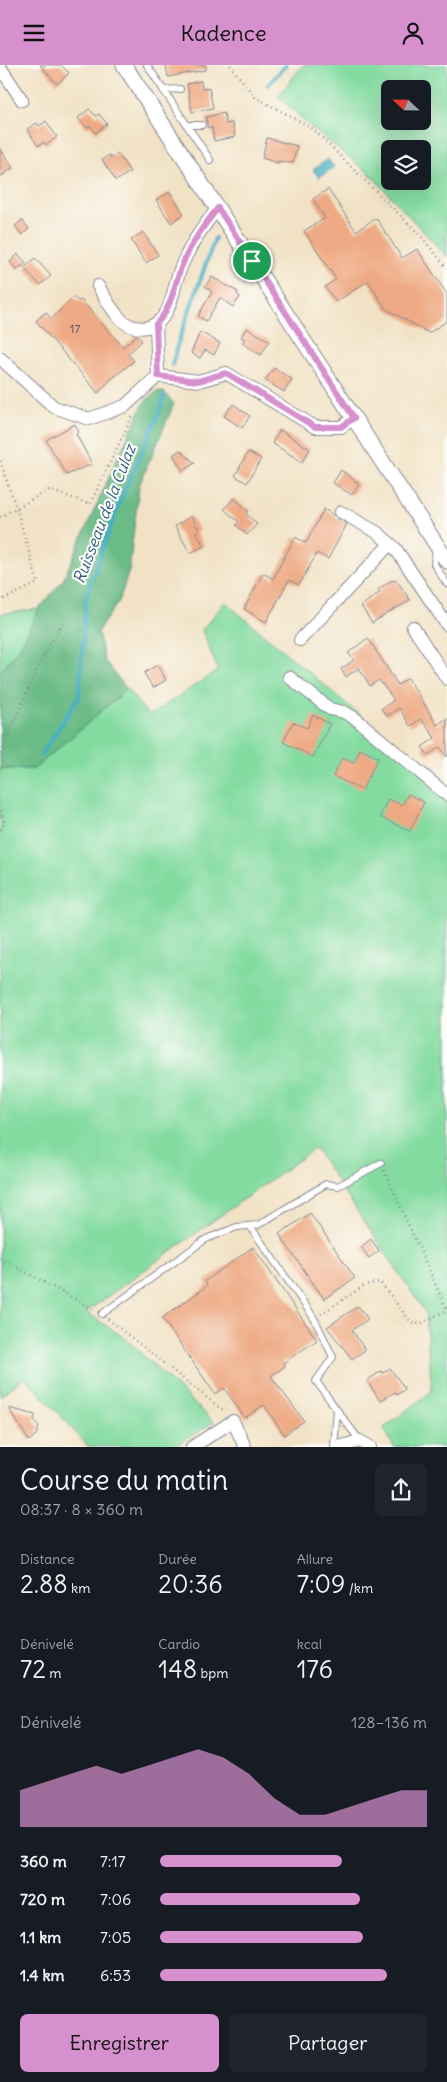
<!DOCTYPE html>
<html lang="fr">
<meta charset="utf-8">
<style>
body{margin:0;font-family:Delius,sans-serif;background:#20242c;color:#f1f3f6;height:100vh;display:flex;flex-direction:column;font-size:19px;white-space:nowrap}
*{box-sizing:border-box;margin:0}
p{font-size:16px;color:#9ea1a6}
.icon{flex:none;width:28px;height:28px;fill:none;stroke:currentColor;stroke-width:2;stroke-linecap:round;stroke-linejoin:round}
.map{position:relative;height:1382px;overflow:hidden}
.drawer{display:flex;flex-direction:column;background:#171b24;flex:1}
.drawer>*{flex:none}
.needle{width:32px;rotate:292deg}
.fabs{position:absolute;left:381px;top:15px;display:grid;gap:10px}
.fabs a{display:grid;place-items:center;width:50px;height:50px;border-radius:8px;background:#171b24;box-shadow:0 5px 20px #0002;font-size:25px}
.pin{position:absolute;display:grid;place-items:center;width:42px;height:42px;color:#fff;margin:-21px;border:2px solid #fff;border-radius:50%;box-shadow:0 1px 5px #0007}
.round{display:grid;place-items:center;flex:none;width:52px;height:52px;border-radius:8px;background:#20242c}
.head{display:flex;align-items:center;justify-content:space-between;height:85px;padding:0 20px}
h1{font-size:28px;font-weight:600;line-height:38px}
.stats{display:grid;grid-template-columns:repeat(3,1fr);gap:8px;height:85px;padding:5px 20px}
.stats div{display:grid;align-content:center}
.stats b{font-size:25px;font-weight:600}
.stats small{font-size:14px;font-weight:400}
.stats p{font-size:14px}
.chart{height:140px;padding:10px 20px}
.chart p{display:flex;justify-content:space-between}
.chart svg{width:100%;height:90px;margin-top:5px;fill:#d690ce;opacity:.7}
.button{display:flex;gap:10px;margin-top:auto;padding:10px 20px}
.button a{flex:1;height:58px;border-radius:8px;background:#d690ce;color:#111;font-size:20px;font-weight:600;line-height:58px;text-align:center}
.button a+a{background:#20242c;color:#f1f3f6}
ul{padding:0 20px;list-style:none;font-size:16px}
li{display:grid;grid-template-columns:80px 60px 1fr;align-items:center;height:38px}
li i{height:12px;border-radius:6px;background:#d690ce}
header{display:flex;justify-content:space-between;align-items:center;height:65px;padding:0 20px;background:#d690ce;color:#111;font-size:22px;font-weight:600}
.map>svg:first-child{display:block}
.green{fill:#83dba0;stroke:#4f857f;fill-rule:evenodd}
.forest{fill:#6abb86;stroke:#427572}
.water{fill:#46afc5;stroke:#306f92}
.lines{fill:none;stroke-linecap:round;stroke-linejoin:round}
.stream{stroke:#46afc5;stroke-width:4}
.building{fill:#eeaa84}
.service-casing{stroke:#868892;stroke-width:8}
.minor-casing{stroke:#868892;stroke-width:14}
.tertiary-casing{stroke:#868892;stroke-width:17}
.path{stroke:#868892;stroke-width:2.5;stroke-dasharray:1 4;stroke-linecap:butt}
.service{stroke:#fff;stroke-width:6}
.minor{stroke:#fff;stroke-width:12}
.tertiary{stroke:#fff;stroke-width:15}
.route-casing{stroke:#fff;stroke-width:10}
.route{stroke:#d690ce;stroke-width:6}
.labels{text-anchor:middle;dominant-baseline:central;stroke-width:4.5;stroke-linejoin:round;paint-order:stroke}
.number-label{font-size:12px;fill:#504e68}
.water-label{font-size:16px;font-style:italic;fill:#2a5c82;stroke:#fdfcf7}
</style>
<header><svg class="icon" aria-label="menu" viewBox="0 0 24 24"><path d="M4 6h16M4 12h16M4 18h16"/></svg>Kadence<svg class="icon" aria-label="person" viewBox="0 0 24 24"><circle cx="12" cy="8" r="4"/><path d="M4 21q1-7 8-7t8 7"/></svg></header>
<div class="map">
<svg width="447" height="1382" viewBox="0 0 447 1382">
<rect width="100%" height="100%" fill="#fdfcf7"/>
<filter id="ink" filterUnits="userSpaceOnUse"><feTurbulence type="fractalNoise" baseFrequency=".02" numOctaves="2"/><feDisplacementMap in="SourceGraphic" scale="10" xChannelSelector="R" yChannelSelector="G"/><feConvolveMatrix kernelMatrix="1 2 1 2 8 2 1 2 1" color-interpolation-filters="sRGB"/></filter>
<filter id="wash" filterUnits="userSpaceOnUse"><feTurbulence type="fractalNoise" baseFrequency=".0096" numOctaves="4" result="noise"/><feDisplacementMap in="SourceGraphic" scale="20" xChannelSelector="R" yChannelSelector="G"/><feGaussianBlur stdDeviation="1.12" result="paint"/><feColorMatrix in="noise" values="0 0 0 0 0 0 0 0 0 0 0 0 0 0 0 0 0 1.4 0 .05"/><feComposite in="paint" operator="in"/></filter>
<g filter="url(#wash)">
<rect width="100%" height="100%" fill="#f1e2c5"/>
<path class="green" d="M303 0H447V192L370 109 312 63 278 31ZM390 24H422V56H390ZM390 84H422V116H390Z
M225 537 447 723V1382H394L384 1363 432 1326 425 1247 315 1083 86 1247 126 1274 214 1357 174 1382H89L25 1312 0 1331V704H34L127 624 149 651 218 605 202 565Z
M39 544 22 579 0 607V549Z"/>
<path class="forest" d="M157 326 164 327 174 339 139 421 129 506 119 536 98 566 104 595 127 624 34 704H0V607L22 579 39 544 63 515 117 394 145 336Z"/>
<path class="water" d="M328 94 334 102 319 113 313 105Z"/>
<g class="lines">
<path class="stream" d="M268 20 286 0
M172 300 178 278 215 173
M42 689 79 632 86 531 120 436 160 346 164 331"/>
</g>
<g id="blocks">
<path class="building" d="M40 0H61L69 8 57 19Z
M166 0H206V5L168 12Z
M201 16 202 24 209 23 213 43 192 47 187 19Z
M89 44 96 51 99 49 107 59 96 68 90 61 87 63 78 53Z
M224 48 226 59 232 58 235 72 214 76 212 62 208 63 206 52Z
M46 56 57 72 46 80 44 77 38 81 27 64 37 58 39 61Z
M267 73 297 81 293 98 278 96V98L262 93Z
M0 83 13 103 0 112Z
M118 88 130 107 116 116 102 95 109 90 111 93Z
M328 124 356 166 376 153 402 193 417 184 447 229V256L429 268 386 244 368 216 336 237 325 222 336 214 304 166 325 153 313 134Z
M170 127 184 149 171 158 156 135Z
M22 155 29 164 22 170 15 161Z
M143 167 158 190 146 198 131 175Z
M18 189 26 198 17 205 10 197Z
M35 193 51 211 40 220 24 203Z
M212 212 238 227 237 229 240 232 233 242 220 233 206 256 198 251 212 227 205 221Z
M74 232 78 236 81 235 123 282 137 270 142 276 128 289 134 296 110 315 98 328 36 256 46 247 51 254Z
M246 263 270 276 261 290 242 278 245 274 241 272Z
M200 267 220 278 214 290 205 285 200 293 191 288Z
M274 303 292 314 284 327 265 315Z
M233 339 250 351 242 363 224 351Z
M75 359 79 367 76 369 92 399 67 410 46 375Z
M280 365 310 384 302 397 272 378Z
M180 385 195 398 183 406 173 390Z
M248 387 261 394 247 418 235 411Z
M341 405 359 419 352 430 333 418Z
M234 433 249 446 246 449 257 459 247 470 236 460 239 457 224 444Z
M324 444 347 459 328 494 317 488 299 520 289 515 266 557 244 544 263 508 273 514 295 472 306 478Z
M191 451 199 465 196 467 204 481 190 488 175 461Z
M396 514 410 535 372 558 361 541 380 527 378 524 392 515 393 516Z
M368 573 398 620 408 613 437 660 447 653V692L440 682 428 690 422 682 435 673 421 654 410 661 399 643 387 651 381 644 394 635 379 615 370 621 359 603 346 612 341 604 354 595 348 588Z
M157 600 166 615 153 623 144 608Z
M313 650 330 659 313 692 283 677 293 657 307 663Z
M360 684 378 693 362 725 333 711 342 693 354 698Z
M408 729 424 737 410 766 380 752 388 734 402 740Z
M310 1148 355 1213 324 1234 279 1169Z
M371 1174 379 1186 369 1193 361 1182Z
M253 1182 317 1275 283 1298 285 1301 271 1311 304 1356 284 1370 264 1340 245 1353 224 1323 215 1329 162 1253 203 1224 207 1220 205 1216Z
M358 1241 368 1254 352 1265 365 1285 352 1294 327 1262Z
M390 1303 405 1324 397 1330 395 1327 380 1336 367 1316 381 1306 383 1308Z
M9 1343 35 1350 34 1355 39 1362 36 1370 29 1376Z"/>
</g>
</g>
<g filter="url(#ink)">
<use href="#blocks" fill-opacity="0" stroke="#868892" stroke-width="1"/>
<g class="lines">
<g class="service-casing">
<path id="service" d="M147 0 210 95
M163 25 180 24
M187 60H202
M436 485 434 499 447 519
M250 1161 314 1253 333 1292 316 1316 337 1345 334 1382
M102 1249 206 1174 237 1162 258 1160 326 1119 338 1121 381 1098
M337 1345 360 1376"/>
</g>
<g class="minor-casing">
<path id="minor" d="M0 2 22 35
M98 221C104 230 109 241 117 250 131 268 156 267 167 246 174 232 175 216 181 202 190 180 203 161 218 143
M0 293 54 342 89 354 125 341 158 311 156 259
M158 311 199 316 226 308 315 362H341L354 353
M341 447 378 468 395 483 447 560
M413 562 447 614
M300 575 390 479
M289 612 330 644 344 647 356 654 447 730
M192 1382 233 1356 245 1382
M338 1382 360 1376 370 1382"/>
</g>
<g class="tertiary-casing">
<path id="tertiary" d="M124 0 447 496"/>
</g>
<path class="path" d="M230 0 255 32 312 63 420 170 447 203
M0 396 16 442 38 518 0 536
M0 452 49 425 90 439 132 352
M0 689 41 596 64 555
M0 746 5 758 0 765
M384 1105 447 1245
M0 1193 95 1245
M321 1249 365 1220 380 1217 411 1257 420 1259 447 1245
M108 1254 225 1347"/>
<use href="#service" class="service"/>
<use href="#minor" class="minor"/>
<use href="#tertiary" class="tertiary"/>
</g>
</g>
<g class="lines" filter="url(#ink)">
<g class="route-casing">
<path id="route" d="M218 143 354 353 341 362H315L226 308 198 316 158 311 156 259C172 243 173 223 181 203 189 181 203 161 218 143Z"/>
</g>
<use href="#route" class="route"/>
</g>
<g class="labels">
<g class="number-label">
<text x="75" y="263">17</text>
</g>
<g class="water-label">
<text transform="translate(104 449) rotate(-69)">Ruisseau de la Culaz</text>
</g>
</g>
</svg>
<div class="fabs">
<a><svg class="needle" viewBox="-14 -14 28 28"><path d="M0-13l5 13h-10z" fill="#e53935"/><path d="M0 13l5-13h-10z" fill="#9ea1a6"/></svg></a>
<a><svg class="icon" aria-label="layers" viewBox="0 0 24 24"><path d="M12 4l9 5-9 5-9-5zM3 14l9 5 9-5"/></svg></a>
</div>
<div class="pin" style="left:252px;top:196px;background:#1e9e55"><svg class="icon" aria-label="arrive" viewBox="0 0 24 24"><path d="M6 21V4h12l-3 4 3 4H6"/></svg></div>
</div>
<section class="drawer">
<div class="head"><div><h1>Course du matin</h1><p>08:37 · 8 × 360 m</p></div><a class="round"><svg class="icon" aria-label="share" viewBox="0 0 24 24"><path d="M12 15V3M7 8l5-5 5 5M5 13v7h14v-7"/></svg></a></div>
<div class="stats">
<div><p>Distance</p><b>2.88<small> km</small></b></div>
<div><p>Durée</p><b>20:36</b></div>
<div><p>Allure</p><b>7:09<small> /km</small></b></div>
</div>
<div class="stats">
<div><p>Dénivelé</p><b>72<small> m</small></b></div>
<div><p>Cardio</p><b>148<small> bpm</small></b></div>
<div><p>kcal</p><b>176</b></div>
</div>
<div class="chart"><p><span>Dénivelé</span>128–136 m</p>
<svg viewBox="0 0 160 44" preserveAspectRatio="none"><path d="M0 44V26L10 22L20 18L30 14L40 18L50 14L60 10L70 6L80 10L90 18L100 30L110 38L120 38L130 34L140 30L150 26L160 26V44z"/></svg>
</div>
<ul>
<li><b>360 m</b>7:17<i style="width:68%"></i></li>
<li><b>720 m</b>7:06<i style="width:75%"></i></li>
<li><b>1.1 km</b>7:05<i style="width:76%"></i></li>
<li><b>1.4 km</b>6:53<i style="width:85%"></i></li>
</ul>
<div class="button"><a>Enregistrer</a><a>Partager</a></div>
</section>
